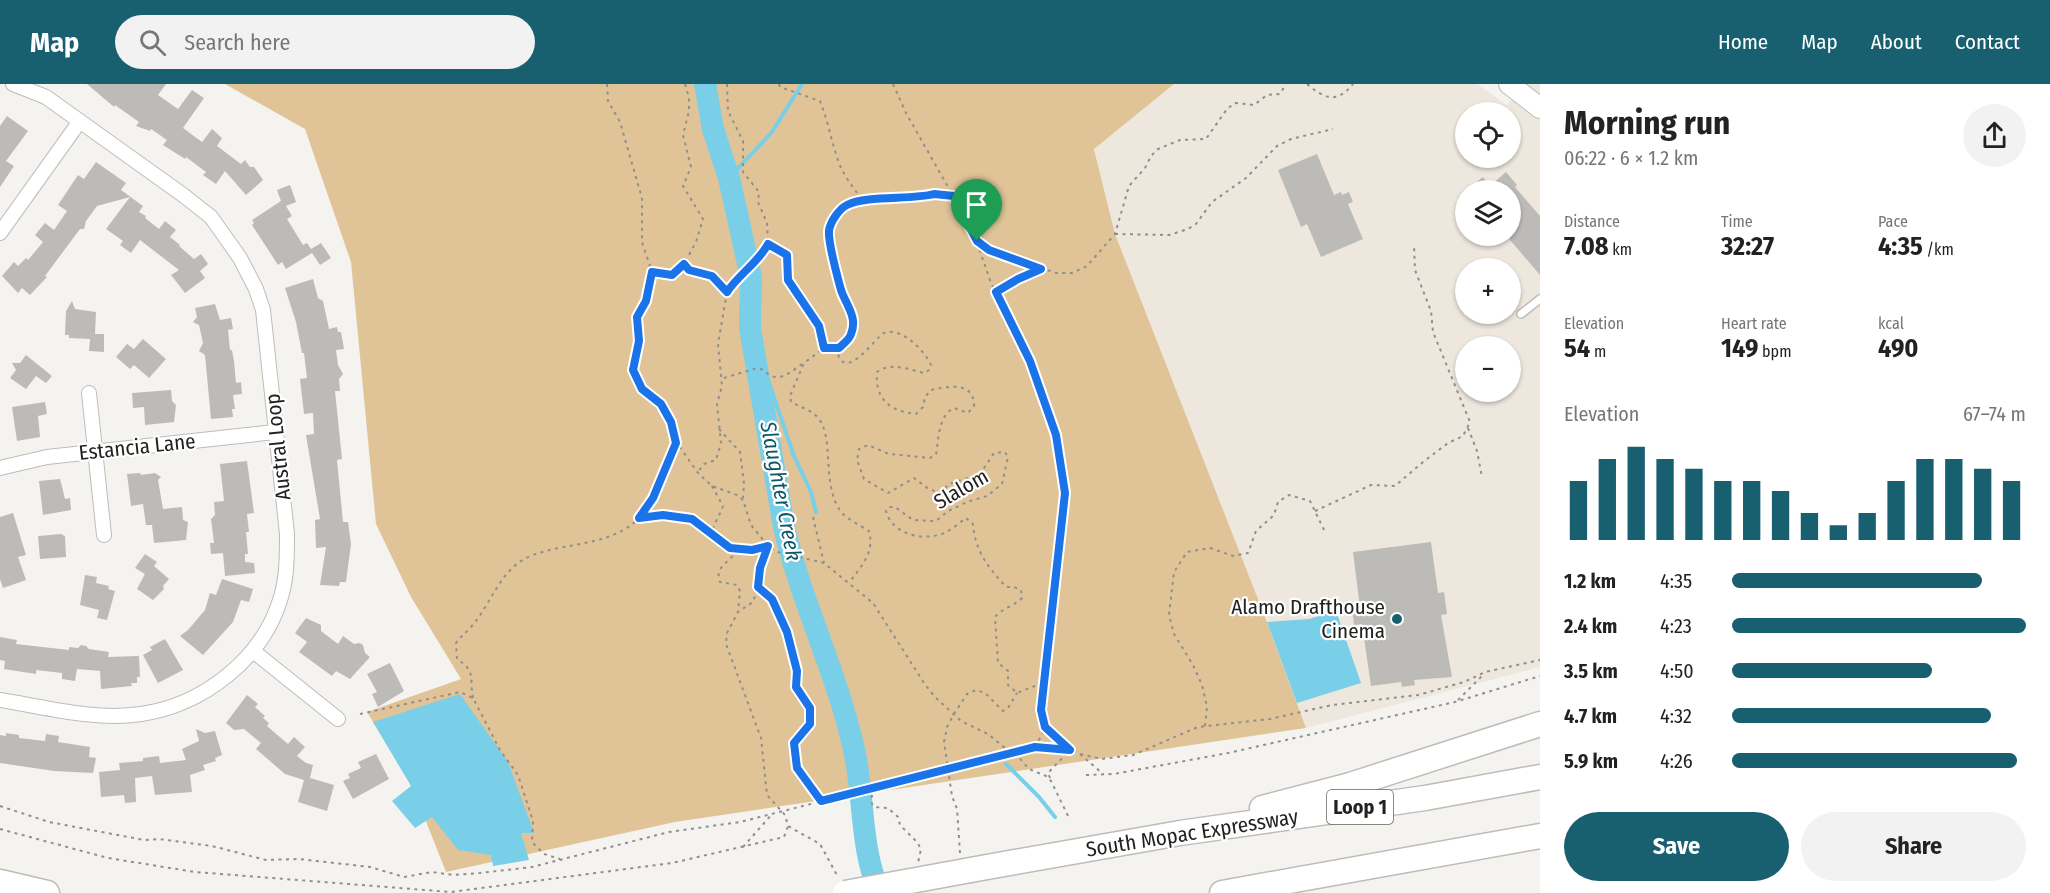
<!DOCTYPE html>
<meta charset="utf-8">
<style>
body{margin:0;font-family:"Fira Sans Condensed",sans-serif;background:#f2f2f2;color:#222;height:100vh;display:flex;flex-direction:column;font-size:22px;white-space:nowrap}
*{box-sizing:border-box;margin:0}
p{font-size:20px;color:#767676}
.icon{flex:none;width:33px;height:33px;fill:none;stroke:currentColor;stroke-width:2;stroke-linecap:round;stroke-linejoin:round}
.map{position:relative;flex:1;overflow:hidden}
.drawer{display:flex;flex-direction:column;background:#fff;width:510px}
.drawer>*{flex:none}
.buttons{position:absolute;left:1455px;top:18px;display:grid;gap:12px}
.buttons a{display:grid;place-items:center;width:66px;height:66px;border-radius:50%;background:#fff;box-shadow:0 2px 4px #0004;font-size:30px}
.pin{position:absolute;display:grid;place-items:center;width:51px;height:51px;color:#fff;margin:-62px -26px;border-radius:50% 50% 50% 0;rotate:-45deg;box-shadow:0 0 6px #0007}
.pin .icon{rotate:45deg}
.round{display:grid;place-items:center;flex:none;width:63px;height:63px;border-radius:32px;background:#f2f2f2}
.summary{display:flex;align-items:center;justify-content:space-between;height:102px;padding:0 24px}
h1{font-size:33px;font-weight:700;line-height:45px}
.figures{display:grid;grid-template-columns:repeat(3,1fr);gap:9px;height:102px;padding:6px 24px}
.figures div{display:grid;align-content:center}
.figures b{font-size:26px;font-weight:700}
.figures small{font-size:16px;font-weight:400}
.figures p{font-size:16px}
.chart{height:168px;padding:12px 24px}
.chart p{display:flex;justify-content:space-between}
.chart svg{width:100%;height:108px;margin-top:6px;stroke:#185f70;stroke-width:6}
.cta{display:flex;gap:12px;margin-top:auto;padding:12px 24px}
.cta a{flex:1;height:69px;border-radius:36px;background:#185f70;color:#fff;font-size:24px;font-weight:700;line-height:69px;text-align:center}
.cta a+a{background:#f2f2f2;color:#222}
ul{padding:0 24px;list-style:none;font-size:20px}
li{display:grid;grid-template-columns:96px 72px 1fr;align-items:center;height:45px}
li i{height:15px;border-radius:8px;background:#185f70}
header{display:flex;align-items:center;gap:36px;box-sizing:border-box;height:84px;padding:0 30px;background:#185f70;color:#fff}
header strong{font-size:28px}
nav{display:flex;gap:33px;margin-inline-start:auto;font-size:21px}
.search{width:420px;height:54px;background:#f2f2f2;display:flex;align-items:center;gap:15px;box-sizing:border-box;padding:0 21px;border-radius:33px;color:#767676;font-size:22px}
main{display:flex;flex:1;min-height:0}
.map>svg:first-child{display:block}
.built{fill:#ede7de;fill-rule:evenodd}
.green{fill:#e0c498}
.water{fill:#78cfe7}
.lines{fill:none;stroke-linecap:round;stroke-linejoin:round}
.stream{stroke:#78cfe7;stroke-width:4}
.river{stroke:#78cfe7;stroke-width:22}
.building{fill:#bdbbb8}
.lane-casing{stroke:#bebcb9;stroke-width:10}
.street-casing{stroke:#bebcb9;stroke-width:16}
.secondary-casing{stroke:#bebcb9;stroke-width:22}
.highway-casing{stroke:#bebcb9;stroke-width:27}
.path{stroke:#908f8d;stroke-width:2;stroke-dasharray:3 4.5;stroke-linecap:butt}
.lane{stroke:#fff;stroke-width:7}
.street{stroke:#fff;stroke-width:14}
.secondary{stroke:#fff;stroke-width:20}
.highway{stroke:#fff;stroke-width:24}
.highway-bridge-casing{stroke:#bebcb9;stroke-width:27;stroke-linecap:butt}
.highway-bridge{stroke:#fff;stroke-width:24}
.route-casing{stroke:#fff;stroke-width:12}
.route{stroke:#1a73e8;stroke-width:8}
.poi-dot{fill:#185f70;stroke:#fff;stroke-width:2}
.labels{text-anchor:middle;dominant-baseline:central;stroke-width:4.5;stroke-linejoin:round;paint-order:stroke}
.shield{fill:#fff;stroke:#646463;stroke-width:1.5}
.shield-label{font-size:20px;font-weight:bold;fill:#212120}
.street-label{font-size:21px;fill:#212120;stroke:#fff}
.poi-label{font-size:21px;fill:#212120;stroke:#fff;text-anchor:end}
.water-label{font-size:22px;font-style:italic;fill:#0c5768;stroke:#fff}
</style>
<header>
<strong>Map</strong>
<div class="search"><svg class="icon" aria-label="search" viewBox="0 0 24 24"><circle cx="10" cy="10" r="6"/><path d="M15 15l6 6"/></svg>Search here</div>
<nav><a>Home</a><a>Map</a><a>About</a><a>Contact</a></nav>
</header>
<main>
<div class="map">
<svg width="1540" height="809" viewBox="0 0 1540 809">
<rect width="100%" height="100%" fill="#f5f3f0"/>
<path class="built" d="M1174 0H1477L1507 21 1522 0H1540V583L1306 644 1267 538 1115 150 1094 64ZM1466 28H1510V74H1466ZM1466 106H1510V152H1466ZM1466 184H1510V230H1466ZM1466 262H1510V308H1466Z"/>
<path class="green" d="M225 0H1174L1094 65 1115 150 1267 538 1306 644 675 738 446 788 412 702 367 628 461 595 411 513 376 440 351 178 305 45Z"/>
<path class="water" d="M1336 527 1361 599 1297 619 1267 538 1309 535Z
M460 610 508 678 534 749H521L529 776 493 782 491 771 458 766 432 733 415 744 392 717 411 702 373 638Z"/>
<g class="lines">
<path class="stream" d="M729 94 772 48 802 0
M758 294 768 296 794 372 811 408 816 428
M1006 680 1039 713 1055 733"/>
<path class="river" d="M705 0 713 45 729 94 751 193 750 244 784 443C801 517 836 587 853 661 865 710 859 763 880 809"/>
</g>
<path class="building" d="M87 0H166L158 11 178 25 192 6 204 14 183 44 202 58 212 45 222 54 217 62 241 80 245 76 250 83H254L263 96 246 111 225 87 216 100 203 91 206 88 186 73 185 75 163 61 167 56 151 45 150 47 136 42 139 38 115 21 114 23Z
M7 32 28 47 6 77 14 82 0 103V42Z
M1317 70 1334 111 1341 108 1342 111 1349 108 1353 118 1348 120 1363 155 1321 173 1307 140 1301 143 1278 86Z
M96 78 126 99 121 106 143 122 139 128 146 132 145 134 159 145 165 137 176 146 170 153 180 161 179 162 194 175 201 170 208 180 200 187 205 194 185 209 171 191 179 186 140 156 131 169 120 161 123 157 106 145 130 113 97 122 86 137 84 145H80L45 192 47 193 30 211 22 204 18 209 2 192 14 178 18 182 26 174 28 176 43 158 35 151 45 139 54 146 67 127 58 121 78 91 84 95Z
M1506 88 1517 101 1515 103 1540 132V191L1510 156V106H1467L1483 93 1490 102Z
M290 101 296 118 286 122 292 132 287 135 303 161 307 159 311 165 321 159 331 174 320 181 312 169 286 185 282 178 278 181 252 141 254 139 252 136 281 117 277 106Z
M313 195 318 214 323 217 329 245 337 243 338 248H341L344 265 336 266 338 281 343 290 339 295 340 307H335L342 375 337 376 343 438H348L351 460 346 498H340L339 502 320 501 326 463 316 464 315 436 320 435 306 351 314 350 313 329 304 330 300 295 307 294 304 269H302L296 238 285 204Z
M72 217 75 225 96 228 95 250H104V268L89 267 90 255 69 254V251H65L66 227Z
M215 220 220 236 231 234 233 245 228 246 230 266H232L234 277 236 299 241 298 242 310 233 311 235 325H232L233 333 211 335 205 271 199 267 203 259 199 241 193 238 197 233 195 224Z
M143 255 166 275 149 294 134 281 130 285 116 273 127 260 134 265Z
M26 271 52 292 46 299 36 292 26 305 10 294 16 286 12 279H20Z
M171 306 172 317 176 321 174 338 145 341 144 323 133 324 132 309Z
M45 318 47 330 38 332 40 353 17 357 12 323Z
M247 377 254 429 247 430 249 448H246L248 470H245V478L254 479 255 489 225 492 223 469 211 470 210 459H214L211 435 215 431 214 418 224 417 220 380Z
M140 389 141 391 155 389 161 393 158 396 163 425 182 423 183 436 188 438 186 456 154 459 152 441H146L143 420 131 422 127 390Z
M60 395 65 415 70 414 71 426 43 431 39 397Z
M13 429 26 471 18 473 26 496 3 504 0 495V433Z
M61 450 65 452 66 473 40 475 38 452Z
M1431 458 1438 509 1444 508 1447 530 1441 531 1452 593 1414 596 1415 601 1402 603 1401 598 1371 602 1362 540 1354 541 1352 525 1360 524 1353 468Z
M145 470 157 478 154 482 169 495 163 502 164 505 153 516 137 505 145 490 135 484Z
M85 491 97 493 96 499 109 502 108 505 115 507 107 536 97 534 99 526 80 521Z
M222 495 253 505 249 518 241 516 233 538 203 571 180 552 188 546 205 526 210 509 216 511Z
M306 534 321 541V547L338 560 343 552 354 560 360 559 363 561 365 569 370 573 350 595 336 587 332 592 299 568 307 558 295 549Z
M0 553 17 556 16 560 69 566V563L78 564 81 561 86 562 89 565 109 568 108 573 139 572 140 593H137V599H131L132 602 101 605 100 587 77 585 75 597 62 595V589L36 586V590L4 585 5 577 0 576Z
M165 555 183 586 158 599 143 571 152 566 150 563Z
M390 579 404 607 378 623 372 610 377 608 367 590Z
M247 611 258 620 255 623 265 632 263 634 269 639 267 642 288 660 294 653 305 663 297 672 306 679 313 681 310 694 334 701 327 727 298 718 304 696 285 690 256 665 261 659 244 645 234 646 226 639Z
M196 645 205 649 215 647 222 671 215 674 216 677 203 681 205 686 190 691 192 708 155 711 152 692 135 694 136 718 125 719 124 711 101 713 99 688 120 686 119 679 143 677V674L159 672 160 679 186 676 182 665 199 657Z
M6 649 19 651V654L45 657 46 650 59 652 58 658 90 663 89 673 96 674 93 689 54 687 0 679V651L6 652Z
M376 670 389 695 353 715 343 697 350 694 348 690 361 684 358 678Z"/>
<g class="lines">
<g class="lane-casing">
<path id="lane" d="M1521 230 1540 215"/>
</g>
<g class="street-casing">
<path id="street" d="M0 149 80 37
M89 309 104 451
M0 384 47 373 275 348
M253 567 338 635
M0 616C45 623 95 637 141 630 203 621 263 575 281 513 287 493 287 471 287 450L263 226 256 205 240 174 211 133 183 111 46 13 13 0"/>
</g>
<g class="secondary-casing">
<path id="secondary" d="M1509 0 1540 24"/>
</g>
<g class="highway-casing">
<path id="highway" d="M1262 724 1350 701 1540 640
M987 783 1180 749 1425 714 1540 693
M0 798 47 809
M1222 809 1540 752"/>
</g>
<path class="path" d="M607 0 608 17 620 38 642 114V158L652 188 646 217 637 233 640 257 633 286 642 305 661 320 671 338 677 359
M685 0 689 14V27L683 51 691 83 683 102 703 135 696 158 684 180 689 186 712 192 727 208 718 260 722 302 717 320 721 359 716 376 704 380 698 388
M727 0 728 27 743 57V88L759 108 758 118 767 139 768 160 787 171 788 196 819 242 824 264 804 279 790 312 791 318C801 324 811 325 819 335 834 355 822 397 839 425 844 434 860 441 869 447 875 469 861 482 849 499
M779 0 780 3 820 17C828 37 831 56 838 76 843 92 854 103 862 117L848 121 836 131 829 147 842 208 853 230 851 251 839 264H824
M893 0 906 29 973 147 991 199 1030 277 1056 350 1065 409 1041 626 1045 643 1061 659 1080 670 1102 675 1133 671 1198 643 1270 635 1332 621 1418 611 1464 598 1485 588 1540 576
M1307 0C1325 15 1337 20 1353 0
M862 117C894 116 923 108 954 112
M1115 150 1169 151 1188 145 1196 140 1212 118 1246 94 1277 62 1291 55 1333 45
M979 158 989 166 1056 189H1072L1087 182 1115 150 1129 102 1145 84 1151 72 1158 65 1180 56 1206 55 1227 25 1235 19 1254 21 1267 11 1280 10 1286 0
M652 188 672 191 684 180
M727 208C738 190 758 179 768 161
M996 208 1018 195 1041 185
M839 264 837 266C844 302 876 252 884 249 901 242 925 267 931 281L929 286 924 289C909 285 889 278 877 288 875 315 889 327 916 330L923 323 925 313 931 306C949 302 974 297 974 322L968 329 954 324C938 332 939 354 936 370L930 374 889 370 868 361 859 365 857 376 864 395 888 409 914 394 930 406 941 408 949 400 980 390 994 369 1005 368 1008 373 1002 400 987 412 967 418 948 427 936 437 913 436 895 423H889L886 427C892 450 921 457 942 450 950 447 959 439 966 434L973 440C975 467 988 483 1006 503H1014L1021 506 1022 514C1013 523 1004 523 995 533L998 579 1008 587V601L1017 609 1045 598
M724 294 757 284C764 285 764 288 770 291 781 298 793 286 802 280
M1468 344 1477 367 1482 393
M719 345 740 368 744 400 743 414
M712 402 723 422C720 432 712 441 712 452
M1315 427 1371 401 1395 402 1423 378 1448 359 1463 352 1470 338 1433 248 1431 227 1415 186 1414 161
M813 433 824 479
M639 434 663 431 691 434 730 464 752 466 766 462
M768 462 760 484 759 500 753 518 738 528 727 549 726 560 761 654 767 711 785 731 788 742 820 760 838 793
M731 465 733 472C725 480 715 485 720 498L737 501 740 507 738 528
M758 503 772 515 787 548 797 587 796 603 810 624V640L793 659 797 684 820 717
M473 614C469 594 477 588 457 575L456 559C461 552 466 549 471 543 493 518 500 483 533 471 568 458 613 462 640 433 659 412 664 383 677 359L698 389 712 402 737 411 743 416 751 441 768 462 778 468 824 479 873 519 924 599 935 613 961 637 988 650 1010 668
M1458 616 1483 591
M360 630 460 608 473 614 500 666 518 691 533 737 532 758 544 770 560 775
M1205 642 1207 623 1202 601 1193 581 1174 550 1169 531 1174 488 1187 468 1210 464 1233 472 1248 469 1256 447 1274 431 1278 418 1289 411 1310 417 1326 450
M1035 663 1045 645
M1015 669 1029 685 1046 692 1051 697 1070 736
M1080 670 1103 690
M1086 691 1114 690 1228 669 1455 618 1540 592
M1050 694 1048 689 1070 666
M875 704C872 711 869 717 874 723L888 724 898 733 900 741 917 758 921 765 918 779
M0 722 49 738 144 756 159 755 212 762 266 776 299 775 370 783 404 793 432 788 454 791 480 789 532 783 669 748 740 738 1035 663 1068 665
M0 745 108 774 195 788 451 808 672 779 784 753 788 742
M743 763 773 729
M960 769 957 725 952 712 944 658 947 643 954 630 967 610 976 606 985 609 1003 627 1008 624 1017 609"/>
<use href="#lane" class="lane"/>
<use href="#street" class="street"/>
<use href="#secondary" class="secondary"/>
<use href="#highway" class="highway"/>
<g class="highway-bridge-casing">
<path id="highway-bridge" d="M845 809 987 783"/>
</g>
<use href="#highway-bridge" class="highway-bridge"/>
</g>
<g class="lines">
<g class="route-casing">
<path id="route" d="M934 110 954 112 977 157 989 166 1041 185 1018 195 996 208 1030 277 1056 351 1065 409 1041 626 1045 643 1070 666 1035 663 821 717 797 684 794 659 810 640V624L796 603 797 587 787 548 772 515 758 503 760 484 768 462 752 466 730 464 692 435 663 431 639 434 653 414 676 359 671 338 661 320 642 305 633 286 639 257 637 233 646 217 652 188 672 191 684 180 689 186 712 192 727 208C739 190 758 179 768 160L787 171 788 196 819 242 824 264H839C843 260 850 255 851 250 858 233 846 221 841 206 838 195 828 157 829 147 830 138 839 125 847 121 866 111 912 116 934 110Z"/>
</g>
<use href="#route" class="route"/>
</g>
<circle class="poi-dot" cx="1397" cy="535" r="6"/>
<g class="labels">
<rect class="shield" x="1327" y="706" width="66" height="34" rx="4.5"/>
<g class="shield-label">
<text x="1360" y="723">Loop 1</text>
</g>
<g class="street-label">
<text transform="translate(137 363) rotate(-6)">Estancia Lane</text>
<text transform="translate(278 363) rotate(-96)">Austral Loop</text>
<text transform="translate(961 405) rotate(-30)">Slalom</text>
<text transform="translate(1192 749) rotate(-9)">South Mopac Expressway</text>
</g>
<g class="poi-label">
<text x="1385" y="523">Alamo Drafthouse<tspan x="1385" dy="24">Cinema</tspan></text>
</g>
<g class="water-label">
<text transform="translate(781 407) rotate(79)">Slaughter Creek</text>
</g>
</g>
</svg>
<div class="buttons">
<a><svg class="icon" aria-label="locate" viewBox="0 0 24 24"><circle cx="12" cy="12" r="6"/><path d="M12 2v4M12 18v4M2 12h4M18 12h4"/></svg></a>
<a><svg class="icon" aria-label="layers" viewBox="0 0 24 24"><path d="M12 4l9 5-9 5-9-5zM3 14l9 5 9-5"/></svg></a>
<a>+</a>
<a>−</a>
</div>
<div class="pin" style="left:977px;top:157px;background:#1e9e55"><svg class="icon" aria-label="arrive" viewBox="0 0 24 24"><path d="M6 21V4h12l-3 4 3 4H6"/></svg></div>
</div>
<section class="drawer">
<div class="summary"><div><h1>Morning run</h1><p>06:22 · 6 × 1.2 km</p></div><a class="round"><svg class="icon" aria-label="share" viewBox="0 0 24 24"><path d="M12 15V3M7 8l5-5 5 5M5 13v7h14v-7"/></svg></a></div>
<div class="figures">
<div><p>Distance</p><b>7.08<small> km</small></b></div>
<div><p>Time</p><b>32:27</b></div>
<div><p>Pace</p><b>4:35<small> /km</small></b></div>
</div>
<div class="figures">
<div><p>Elevation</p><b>54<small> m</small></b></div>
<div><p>Heart rate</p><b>149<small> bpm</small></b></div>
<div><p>kcal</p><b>490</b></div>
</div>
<div class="chart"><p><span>Elevation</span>67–74 m</p>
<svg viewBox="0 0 160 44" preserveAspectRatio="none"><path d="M5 44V20M15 44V11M25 44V6M35 44V11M45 44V15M55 44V20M65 44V20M75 44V24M85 44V33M95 44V38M105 44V33M115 44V20M125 44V11M135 44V11M145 44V15M155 44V20"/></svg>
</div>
<ul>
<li><b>1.2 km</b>4:35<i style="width:85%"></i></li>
<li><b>2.4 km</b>4:23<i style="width:100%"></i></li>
<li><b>3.5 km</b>4:50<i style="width:68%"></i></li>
<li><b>4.7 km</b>4:32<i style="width:88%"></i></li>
<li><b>5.9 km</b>4:26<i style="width:97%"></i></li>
</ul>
<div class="cta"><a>Save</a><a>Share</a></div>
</section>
</main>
